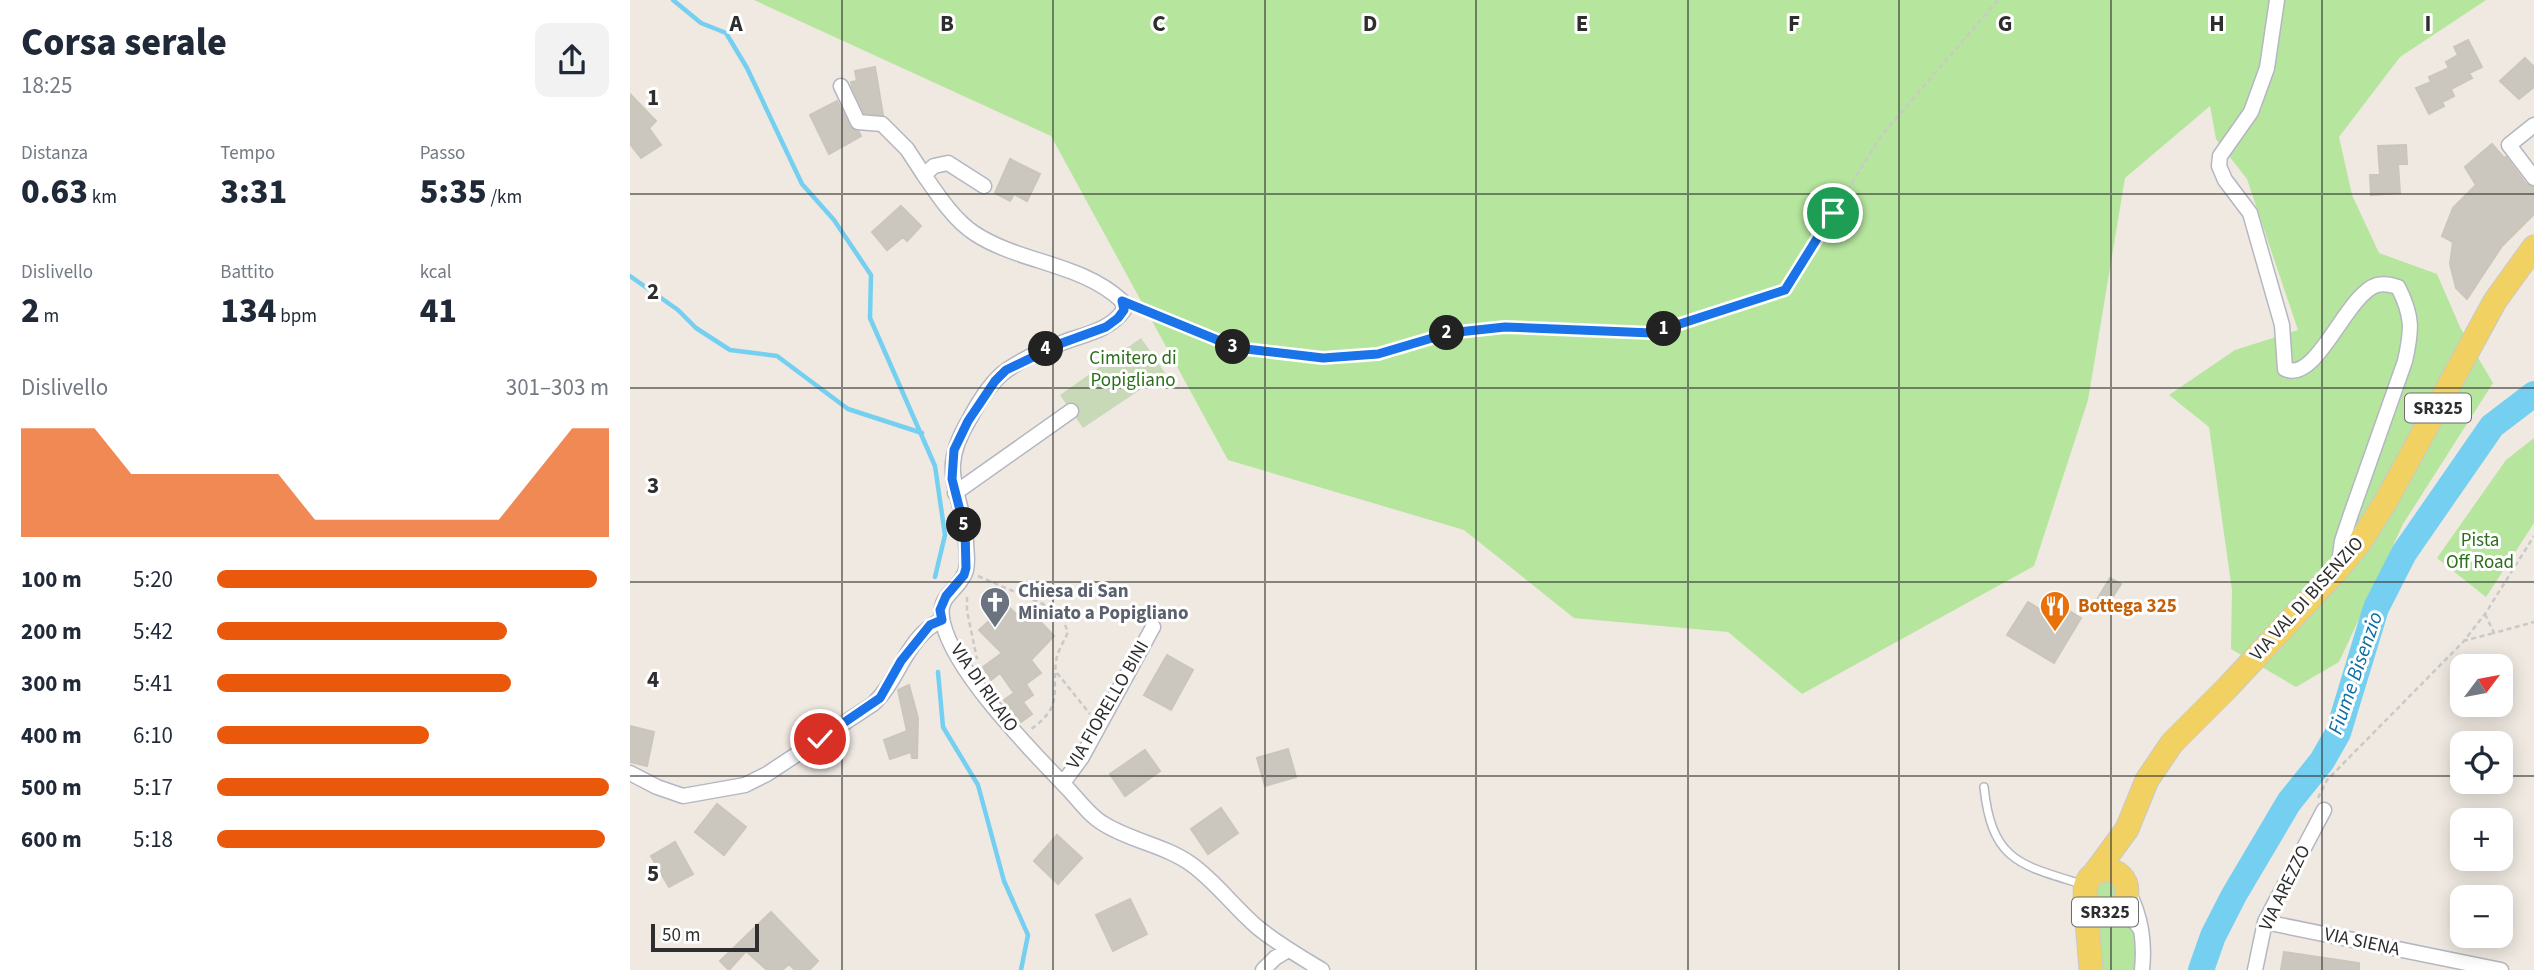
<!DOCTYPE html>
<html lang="it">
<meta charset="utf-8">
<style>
body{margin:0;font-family:"Source Sans 3",sans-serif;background:#f2f2f3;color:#1f2937;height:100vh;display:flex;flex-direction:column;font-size:26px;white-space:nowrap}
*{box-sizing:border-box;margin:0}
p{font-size:23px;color:#747a83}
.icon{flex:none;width:38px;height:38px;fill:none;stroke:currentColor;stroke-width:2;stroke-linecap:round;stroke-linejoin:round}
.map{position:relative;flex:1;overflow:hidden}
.details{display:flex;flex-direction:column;background:#fff;width:630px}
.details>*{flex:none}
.needle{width:46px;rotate:58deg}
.tools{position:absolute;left:1820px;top:654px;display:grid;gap:14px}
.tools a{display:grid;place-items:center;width:63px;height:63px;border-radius:14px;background:#fff;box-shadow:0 4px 18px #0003;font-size:35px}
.scale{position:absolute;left:21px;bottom:18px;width:108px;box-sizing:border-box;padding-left:7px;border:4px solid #2e2e2e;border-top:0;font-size:19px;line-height:24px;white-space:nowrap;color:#2e2e2e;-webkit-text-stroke:5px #fff;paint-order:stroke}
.pin{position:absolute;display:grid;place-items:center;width:60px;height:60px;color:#fff;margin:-30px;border:4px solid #fff;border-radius:50%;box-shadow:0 2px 7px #0007}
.km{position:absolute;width:35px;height:35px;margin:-18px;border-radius:50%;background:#222;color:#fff;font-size:19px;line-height:35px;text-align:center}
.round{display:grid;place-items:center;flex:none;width:74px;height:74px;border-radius:14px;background:#f2f2f3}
.overview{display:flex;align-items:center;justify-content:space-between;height:119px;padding:0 21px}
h1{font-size:38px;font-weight:800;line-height:52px}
.figures{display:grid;grid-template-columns:repeat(3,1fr);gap:10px;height:119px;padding:7px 21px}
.figures div{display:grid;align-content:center}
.figures b{font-size:35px;font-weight:800}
.figures small{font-size:19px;font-weight:400}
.figures p{font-size:19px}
.chart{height:196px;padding:14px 21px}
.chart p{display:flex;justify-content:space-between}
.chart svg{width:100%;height:126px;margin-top:7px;fill:#ea580c;opacity:.7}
ul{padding:0 21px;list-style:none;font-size:23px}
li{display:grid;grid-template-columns:112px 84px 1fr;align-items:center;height:52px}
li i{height:18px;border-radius:9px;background:#ea580c}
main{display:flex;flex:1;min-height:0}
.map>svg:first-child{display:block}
.green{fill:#b6e59e}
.cemetery{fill:#c8d9b8}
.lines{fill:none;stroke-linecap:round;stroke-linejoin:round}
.stream{stroke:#75cff0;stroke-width:4.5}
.river{stroke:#75cff0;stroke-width:26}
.building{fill:#cbc7bf;stroke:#cbc5ba;stroke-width:2}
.lane-casing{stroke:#b4b7c1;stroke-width:10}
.street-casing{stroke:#b4b7c1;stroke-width:17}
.primary-casing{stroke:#c9c9c9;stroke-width:25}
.path{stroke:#c9c9c9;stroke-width:2.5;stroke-dasharray:5 3.5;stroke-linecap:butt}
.lane{stroke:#fff;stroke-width:7}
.street{stroke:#fff;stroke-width:14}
.primary{stroke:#f2d163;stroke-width:23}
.route-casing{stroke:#fff;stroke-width:14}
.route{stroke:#1a73e8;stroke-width:9}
.grid{fill:none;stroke:#2e2e2e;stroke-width:2;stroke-opacity:0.55}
.labels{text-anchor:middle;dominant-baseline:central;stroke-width:6;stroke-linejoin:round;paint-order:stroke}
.shield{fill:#fff;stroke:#6d6d6d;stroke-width:2}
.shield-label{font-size:18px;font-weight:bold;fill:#2e2e2e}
.park-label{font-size:19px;fill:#2c6e1b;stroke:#fff}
.worship-label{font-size:19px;font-weight:bold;fill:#5b616d;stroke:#fff;text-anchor:start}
.street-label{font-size:19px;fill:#2e2e2e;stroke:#fff}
.food-label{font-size:19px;font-weight:bold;fill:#c56008;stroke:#fff;text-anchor:start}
.water-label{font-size:21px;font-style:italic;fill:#0d6fa3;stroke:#fff}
.grid-label{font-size:23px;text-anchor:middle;font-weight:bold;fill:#2e2e2e;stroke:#fff;stroke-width:6;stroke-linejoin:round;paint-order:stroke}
</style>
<main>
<section class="details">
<div class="overview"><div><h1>Corsa serale</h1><p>18:25</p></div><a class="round"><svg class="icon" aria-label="share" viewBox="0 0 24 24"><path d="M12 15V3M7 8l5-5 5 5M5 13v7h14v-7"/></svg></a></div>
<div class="figures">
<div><p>Distanza</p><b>0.63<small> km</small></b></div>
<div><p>Tempo</p><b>3:31</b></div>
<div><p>Passo</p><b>5:35<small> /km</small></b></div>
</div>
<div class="figures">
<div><p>Dislivello</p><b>2<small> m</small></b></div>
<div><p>Battito</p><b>134<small> bpm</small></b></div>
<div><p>kcal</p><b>41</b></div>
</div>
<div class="chart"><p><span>Dislivello</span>301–303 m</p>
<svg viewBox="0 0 160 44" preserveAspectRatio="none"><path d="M0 44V6L10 6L20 6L30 22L40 22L50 22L60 22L70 22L80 38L90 38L100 38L110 38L120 38L130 38L140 22L150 6L160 6V44z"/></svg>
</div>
<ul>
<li><b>100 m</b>5:20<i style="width:97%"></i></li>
<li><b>200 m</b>5:42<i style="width:74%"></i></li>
<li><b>300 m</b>5:41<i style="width:75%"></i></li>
<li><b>400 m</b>6:10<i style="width:54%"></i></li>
<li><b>500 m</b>5:17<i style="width:100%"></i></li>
<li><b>600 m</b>5:18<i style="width:99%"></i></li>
</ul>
</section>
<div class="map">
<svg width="1904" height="970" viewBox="0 0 1904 970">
<rect width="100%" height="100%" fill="#efe9e1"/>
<path class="green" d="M124 0H1856L1770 57 1709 137 1722 195 1749 253 1807 274 1830 327 1863 383 1773 524 1709 662 1666 687 1601 649 1602 590 1579 427 1539 395 1605 350 1668 330 1617 179 1586 139 1580 106 1495 178 1458 400 1404 566 1172 694 1098 632 944 618 834 530 598 460 421 136Z
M1904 438V523L1856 597 1807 558 1876 460Z
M1478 871C1490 875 1494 879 1497 891L1489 908 1479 911 1467 909 1457 885 1462 877Z
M1484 913 1510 932 1509 970H1463C1465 952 1463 920 1484 913Z"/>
<path class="cemetery" d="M511 338 535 373 453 428 430 395Z"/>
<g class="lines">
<path class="stream" d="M43 0 71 23 96 33 117 68 172 184 204 220 241 275 240 318 305 466 315 535 305 577
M0 276 48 310 66 328 100 350 147 356 218 409 292 433
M308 672 313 727 348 785 374 881 398 935 391 970"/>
<path class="river" d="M1571 970 1583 936 1604 895 1659 802 1692 761 1708 733 1746 608 1774 553 1862 426 1904 394"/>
</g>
<path class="building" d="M1838 40 1852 67 1839 73 1842 78 1821 89 1824 96 1812 102 1814 106 1799 114 1786 88 1801 82 1799 77 1819 68 1816 62 1828 55 1824 47Z
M1895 58 1904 67V87L1889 99 1870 81Z
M245 67 253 115 234 113 222 87 221 82 227 81 225 71Z
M0 94 26 121 19 128 31 145 11 158 0 144Z
M207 101 220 127 229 132 231 136 199 154 180 115Z
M1862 144 1874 158 1876 157 1896 184 1904 187V214L1872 246 1837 299 1826 288 1820 264 1823 242 1812 236 1823 208 1846 185 1835 167Z
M1776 145 1777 164H1768L1770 193 1741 195 1740 175H1750L1748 146Z
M380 159 410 174 397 201 384 194 380 201 365 193Z
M271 206 291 226 277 241 273 237 257 250 242 232Z
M1480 578 1491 584 1478 604 1468 598Z
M1398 602 1419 615 1426 603 1451 618 1424 663 1377 635Z
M377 605 395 623 404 615 424 636 401 660 411 673 396 684 403 695 393 702 402 714 391 722 374 700 384 693 370 673 361 680 353 667 372 653 349 630Z
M537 655 563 670 541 710 514 695Z
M279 685 288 718 287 758H282L281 752 260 759 254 740 277 731 268 690Z
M0 726 24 732 17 766 0 762Z
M658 749 666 777 635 786 627 758Z
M515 750 530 771 495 796 480 774Z
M87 804 116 827 94 855 65 832Z
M591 808 608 833 578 854 561 829Z
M427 835 452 858 428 884 404 861Z
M45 842 63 874 39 887 21 856Z
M500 899 517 934 483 951 466 915Z
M141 912 188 961 179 970H165L159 964 152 970H137L116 951 99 970 90 961Z
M1654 952 1729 963V970H1651Z"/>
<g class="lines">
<g class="lane-casing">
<path id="lane" d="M1354 787C1362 862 1390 865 1455 885"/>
</g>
<g class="street-casing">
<path id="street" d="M1647 0 1637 68 1621 112 1590 156 1589 166 1595 180 1620 213 1652 325 1655 369C1687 384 1716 294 1747 285 1755 283 1761 285 1768 287 1783 316 1782 330 1775 361L1721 514 1712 541 1709 563
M211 86 228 122 252 124 277 149 294 175
M1904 125 1879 145 1904 178
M354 186 318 163 304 166 294 175C307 194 324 220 344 233 389 263 452 263 492 301L494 310C480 330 456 334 434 342 415 349 394 358 377 370 361 381 348 403 339 420 306 475 333 489 336 542 336 551 339 564 335 573 326 594 306 595 313 623 325 674 403 752 440 791 450 802 461 817 474 824 501 841 534 845 561 864 585 881 603 906 626 926 646 943 669 956 692 970
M325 493 441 411
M0 773 27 787 53 796 115 785 137 774 243 704C269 681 276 636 312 620
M433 783 452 757 523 627
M1498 891C1511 917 1515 941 1512 970
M1483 912C1497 915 1503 918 1511 930
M1635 922 1871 970
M633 970 645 958 658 950
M1625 970 1635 922 1694 810"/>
</g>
<g class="primary-casing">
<path id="primary" d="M1455 891a21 21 0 1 1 42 0a21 21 0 1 1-42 0Z
M1464 874 1497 829 1517 780 1542 743 1598 687 1709 568 1730 542 1756 501 1865 301 1904 247
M1455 897 1461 970"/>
</g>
<path class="path" d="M509 308 608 348 693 357 748 354 819 333 875 327 1022 333 1155 290 1251 136 1368 0
M348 576 413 604 432 618 438 632C434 642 427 651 426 662 422 697 433 706 400 730
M337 597V611L347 659
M1855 614 1864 633 1904 622
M1833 641 1864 633
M427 673 460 714
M1688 798 1697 780 1833 642 1855 614 1904 536"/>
<use href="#lane" class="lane"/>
<use href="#street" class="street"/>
<use href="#primary" class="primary"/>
</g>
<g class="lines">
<g class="route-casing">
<path id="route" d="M190 739 250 698 271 661 300 625 312 620 310 610 316 596 334 575 336 568 335 530 322 479 324 450 338 421 365 381 376 370 432 343 476 327 488 318 494 310 492 301 607 348 693 358 748 354 819 333 875 327 1022 333 1155 290 1203 213"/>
</g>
<use href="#route" class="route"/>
</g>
<path class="grid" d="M212 0V970M423 0V970M635 0V970M846 0V970M1058 0V970M1269 0V970M1481 0V970M1692 0V970M0 194H1904M0 388H1904M0 582H1904M0 776H1832M1871 776H1904"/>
<defs>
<g id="church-pin" transform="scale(1.575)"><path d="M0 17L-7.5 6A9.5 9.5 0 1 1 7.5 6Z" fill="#6b7280" stroke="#fff"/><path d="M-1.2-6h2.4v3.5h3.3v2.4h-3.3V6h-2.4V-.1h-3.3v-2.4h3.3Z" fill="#fff"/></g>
<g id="restaurant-pin" transform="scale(1.575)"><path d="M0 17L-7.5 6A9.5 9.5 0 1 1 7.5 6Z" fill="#e8710a" stroke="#fff"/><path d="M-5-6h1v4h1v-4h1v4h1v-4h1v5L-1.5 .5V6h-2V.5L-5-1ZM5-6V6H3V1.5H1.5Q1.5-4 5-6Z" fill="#fff"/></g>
</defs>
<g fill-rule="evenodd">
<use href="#church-pin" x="365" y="602"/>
<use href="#restaurant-pin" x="1425" y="606"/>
</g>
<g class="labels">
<g class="shield">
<rect x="1775" y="393.5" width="66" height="29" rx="5"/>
<rect x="1442" y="897.5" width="66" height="29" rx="5"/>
</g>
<g class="shield-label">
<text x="1808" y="408">SR325</text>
<text x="1475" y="912">SR325</text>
</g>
<g class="park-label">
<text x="503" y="358">Cimitero di<tspan x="503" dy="22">Popigliano</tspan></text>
<text x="1850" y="540">Pista<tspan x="1850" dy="22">Off Road</tspan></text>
</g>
<g class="worship-label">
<text x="388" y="591">Chiesa di San<tspan x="388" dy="22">Miniato a Popigliano</tspan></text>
</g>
<g class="street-label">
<text transform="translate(1677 599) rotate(-48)">VIA VAL DI BISENZIO</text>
<text transform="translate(354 688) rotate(55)">VIA DI RILAIO</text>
<text transform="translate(478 705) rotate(-60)">VIA FIORELLO BINI</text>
<text transform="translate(1655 888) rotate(-64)">VIA AREZZO</text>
<text transform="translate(1732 942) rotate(12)">VIA SIENA</text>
</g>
<g class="food-label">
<text x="1448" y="606">Bottega 325</text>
</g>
<g class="water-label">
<text transform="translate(1725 673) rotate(-71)">Fiume Bisenzio</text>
</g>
</g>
<g class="grid-label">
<text x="106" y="31">A</text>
<text x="317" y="31">B</text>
<text x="529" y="31">C</text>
<text x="740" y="31">D</text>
<text x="952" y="31">E</text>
<text x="1164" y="31">F</text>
<text x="1375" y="31">G</text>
<text x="1587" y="31">H</text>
<text x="1798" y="31">I</text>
<text x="23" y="105">1</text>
<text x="23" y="299">2</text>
<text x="23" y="493">3</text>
<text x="23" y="687">4</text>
<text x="23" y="881">5</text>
</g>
</svg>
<div class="tools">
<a><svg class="needle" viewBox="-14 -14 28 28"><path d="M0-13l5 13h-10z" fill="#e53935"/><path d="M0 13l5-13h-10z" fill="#747a83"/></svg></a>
<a><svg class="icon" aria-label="locate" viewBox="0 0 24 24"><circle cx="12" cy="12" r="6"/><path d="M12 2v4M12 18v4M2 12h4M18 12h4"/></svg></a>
<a>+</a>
<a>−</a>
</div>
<div class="scale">50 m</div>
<div class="pin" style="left:1203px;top:213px;background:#1e9e55"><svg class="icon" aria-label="arrive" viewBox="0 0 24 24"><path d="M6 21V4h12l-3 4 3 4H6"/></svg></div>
<div class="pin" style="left:190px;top:739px;background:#d93025"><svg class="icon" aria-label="check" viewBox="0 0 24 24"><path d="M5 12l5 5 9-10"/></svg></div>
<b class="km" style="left:1034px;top:329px">1</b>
<b class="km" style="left:817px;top:333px">2</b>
<b class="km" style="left:603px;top:347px">3</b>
<b class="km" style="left:416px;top:349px">4</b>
<b class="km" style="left:334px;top:525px">5</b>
</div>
</main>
